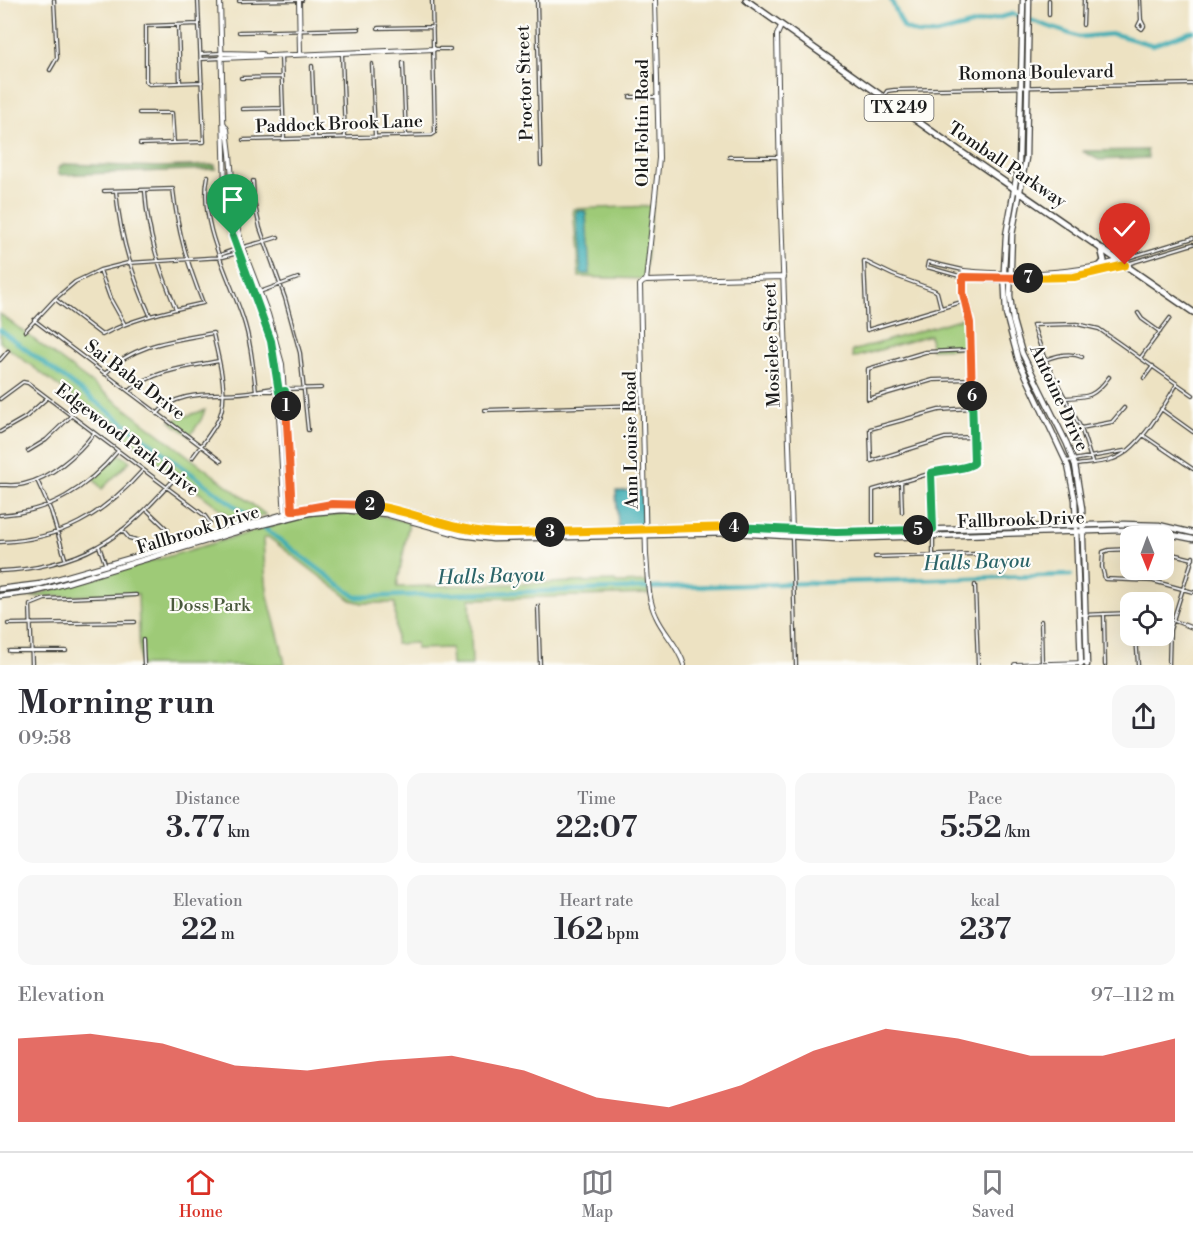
<!DOCTYPE html>
<meta charset="utf-8">
<style>
body{margin:0;font-family:"Libre Bodoni",serif;background:#f7f7f7;color:#2b2b33;height:100vh;display:flex;flex-direction:column;font-size:22px;white-space:nowrap}
*{box-sizing:border-box;margin:0}
p{font-size:20px;color:#7c7c81}
.icon{flex:none;width:33px;height:33px;fill:none;stroke:currentColor;stroke-width:2;stroke-linecap:round;stroke-linejoin:round}
.map{position:relative;height:665px;overflow:hidden}
.panel{display:flex;flex-direction:column;background:#fff;flex:1}
.panel>*{flex:none}
.needle{width:39px;rotate:179deg}
.fabs{position:absolute;left:1120px;top:526px;display:grid;gap:12px}
.fabs a{display:grid;place-items:center;width:54px;height:54px;border-radius:12px;background:#fff;box-shadow:0 6px 24px #0002;font-size:30px}
.pin{position:absolute;display:grid;place-items:center;width:51px;height:51px;color:#fff;margin:-62px -26px;border-radius:50% 50% 50% 0;rotate:-45deg;box-shadow:0 0 6px #0007}
.pin .icon{rotate:45deg}
.km{position:absolute;width:30px;height:30px;margin:-15px;border-radius:50%;background:#222;color:#fff;font-size:16px;line-height:30px;text-align:center}
.round{display:grid;place-items:center;flex:none;width:63px;height:63px;border-radius:18px;background:#f7f7f7}
.overview{display:flex;align-items:center;justify-content:space-between;height:102px;padding:0 18px}
h1{font-size:33px;font-weight:600;line-height:45px}
.metrics{display:grid;grid-template-columns:repeat(3,1fr);gap:9px;height:102px;padding:6px 18px}
.metrics div{display:grid;align-content:center;border-radius:15px;background:#f7f7f7;text-align:center}
.metrics b{font-size:30px;font-weight:600}
.metrics small{font-size:16px;font-weight:400}
.metrics p{font-size:16px}
.chart{height:168px;padding:12px 18px}
.chart p{display:flex;justify-content:space-between}
.chart svg{width:100%;height:108px;margin-top:6px;fill:#d93025;opacity:.7}
.tabs{display:flex;justify-content:space-around;align-items:center;height:84px;border-top:2px solid #e1e1e2;background:#fff;font-size:16px;color:#7c7c81}
.tabs a{display:grid;justify-items:center;gap:3px}
.tabs .current{color:#d93025}
.map>svg:first-child{display:block}
.green{fill:#9eca77;stroke:#5d734a;stroke-width:1.5}
.forest{fill:#7eae68;stroke:#4d6542;stroke-width:1.5}
.water{fill:#3aacb3;stroke:#2b6468;stroke-width:1.5}
.lines{fill:none;stroke-linecap:round;stroke-linejoin:round}
.river{stroke:#3aacb3;stroke-width:4.5}
.minor-casing{stroke:#3b3a35;stroke-width:4.5}
.tertiary-casing{stroke:#3b3a35;stroke-width:6}
.secondary-casing{stroke:#3b3a35;stroke-width:7}
.primary-casing{stroke:#3b3a35;stroke-width:8}
.minor{stroke:#fff;stroke-width:2}
.tertiary{stroke:#fff;stroke-width:4}
.secondary{stroke:#fff;stroke-width:4.5}
.primary{stroke:#fff;stroke-width:5}
.split-1-casing{stroke:#fff;stroke-width:12}
.split-2-casing{stroke:#fff;stroke-width:12}
.split-3-casing{stroke:#fff;stroke-width:12}
.split-4-casing{stroke:#fff;stroke-width:12}
.split-5-casing{stroke:#fff;stroke-width:12}
.split-6-casing{stroke:#fff;stroke-width:12}
.split-7-casing{stroke:#fff;stroke-width:12}
.split-8-casing{stroke:#fff;stroke-width:12}
.split-1{stroke:#22a559;stroke-width:8}
.split-2{stroke:#f0652b;stroke-width:8}
.split-3{stroke:#f5b400;stroke-width:8}
.split-4{stroke:#f5b400;stroke-width:8}
.split-5{stroke:#22a559;stroke-width:8}
.split-6{stroke:#22a559;stroke-width:8}
.split-7{stroke:#f0652b;stroke-width:8}
.split-8{stroke:#f5b400;stroke-width:8}
.labels{text-anchor:middle;dominant-baseline:central;stroke-width:4.5;stroke-linejoin:round;paint-order:stroke}
.shield{fill:#fdfcf7;stroke:#605f5e;stroke-width:1.5}
.shield-label{font-size:16px;font-weight:bold;fill:#1c1c1c}
.street-label{font-size:18px;fill:#1c1c1c;stroke:#fdfcf7}
.park-label{font-size:18px;fill:#4a593c;stroke:#fdfcf7}
.water-label{font-size:20px;font-style:italic;fill:#2b6468;stroke:#fdfcf7}
</style>
<div class="map">
<svg width="1193" height="665" viewBox="0 0 1193 665">
<rect width="100%" height="100%" fill="#fdfcf7"/>
<filter id="ink" filterUnits="userSpaceOnUse"><feTurbulence type="fractalNoise" baseFrequency=".0167" numOctaves="2"/><feDisplacementMap in="SourceGraphic" scale="12" xChannelSelector="R" yChannelSelector="G"/><feConvolveMatrix kernelMatrix="1 2 1 2 8 2 1 2 1" color-interpolation-filters="sRGB"/></filter>
<filter id="wash" filterUnits="userSpaceOnUse"><feTurbulence type="fractalNoise" baseFrequency=".008" numOctaves="4" result="noise"/><feDisplacementMap in="SourceGraphic" scale="24" xChannelSelector="R" yChannelSelector="G"/><feGaussianBlur stdDeviation="1.35" result="paint"/><feColorMatrix in="noise" values="0 0 0 0 0 0 0 0 0 0 0 0 0 0 0 0 0 1.4 0 .05"/><feComposite in="paint" operator="in"/></filter>
<g filter="url(#wash)">
<rect width="100%" height="100%" fill="#ede2c2"/>
<path class="green" d="M652 206 644 279 579 277 573 209Z
M0 314 20 329 266 515 239 523 0 342Z
M966 317 969 346 966 348 931 349 930 335 853 358 852 351Z
M205 410 201 420 190 436 170 421Z
M118 455H121L130 461 102 489 93 479Z
M349 513 377 515 409 522 397 587 615 581 616 583 647 582 648 594 470 599 472 665H452L451 648 416 649V643L396 644 395 603H362L351 600 268 537 263 539C264 559 265 577 268 596 273 619 281 641 285 665H140L138 594 29 597 293 520V518Z"/>
<path class="forest" d="M1147 150 1148 158 1099 160 1082 151Z
M64 164 160 167 215 165 216 169 59 175 58 168Z"/>
<path class="water" d="M576 211H585L586 214 590 274H582L581 272Z
M643 490 644 526 618 527 616 491Z"/>
<g class="lines">
<path class="river" d="M891 0 904 28 919 34H936L1013 14 1079 37 1114 34 1153 45 1193 31
M0 330 356 597 1071 575"/>
</g>
</g>
<g filter="url(#ink)">
<g class="lines">
<g class="minor-casing">
<path id="minor" d="M537 0 541 165
M1140 0 1141 20 1144 26 1142 29 1138 26 1141 20
M239 1 302 0
M1049 15V0
M199 24 146 26V81L149 84 202 82
M1083 25 1084 0
M178 26 180 83
M378 28 433 27
M239 32 359 29
M434 49H450
M342 53 345 137
M201 54 222 53
M281 55 284 139
M201 59 222 58
M403 63 406 136
M372 64 375 136
M312 66 315 138
M50 70 57 58 54 0
M241 78 282 77
M630 97H657
M883 97 887 91 894 90 1193 84
M242 109 283 108
M139 113H172L174 143
M243 140 432 135 435 133 432 0
M140 144 204 142 198 0
M729 157H779
M208 176C198 222 229 276 243 318 251 342 253 367 256 391
M253 181 254 201 260 228 285 298 300 353 308 430
M116 191C120 236 131 274 150 315
M145 191C148 236 159 267 176 309
M219 256C226 250 265 242 278 237
M1121 260 1193 238
M1127 264 1193 244
M100 270 110 298 124 323
M963 277 927 267 928 262 963 270
M254 294 298 278
M55 299 102 335C134 318 168 311 203 303 187 262 178 233 173 189L104 191
M941 308 937 292 934 290 893 275 864 261 867 330 965 301
M1138 313 1142 319 1160 332
M34 320 221 461
M25 331 55 299 75 282 100 270 128 263 223 257 234 254 237 251
M970 350 925 352 868 369V399L933 380 971 379
M1141 357 1170 318
M0 360 8 351
M1045 360C1057 355 1070 352 1082 357
M105 374C132 344 175 340 213 333 218 360 232 398 216 424 209 436 200 447 192 458
M1144 378 1153 366
M285 389 321 388
M129 391C154 370 187 367 219 361
M256 391H283
M1065 398C1089 397 1094 397 1109 377
M0 399 23 382 28 383 205 516 210 523
M973 408 939 410 870 429 871 461 945 438 973 437
M1161 409 1193 432
M485 410 643 405
M157 414C180 386 224 398 255 391 265 389 274 388 283 387
M1081 428 1112 422 1124 408
M0 432 26 417 47 398
M1143 435 1193 469
M28 451 46 440 71 416
M1067 461 1124 451
M1092 462 1081 428 1045 360 1033 325 1077 324 1099 329 1193 395
M1076 465C1088 463 1102 463 1113 459 1139 451 1163 407 1177 384
M931 474 933 528
M37 480 51 511 65 558
M901 482 902 512
M0 485C8 485 17 486 24 484 51 478 78 454 94 433
M146 509 168 530
M0 515C50 512 86 489 118 451
M873 522V490L946 469 969 467 974 463 970 323 963 293V278
M122 530 129 538 137 540
M792 537 796 665
M933 537V555
M0 542C61 540 103 515 143 470
M99 546 106 566
M1131 549 1109 550 1103 552 1102 567 1105 579 1153 581 1193 592
M1164 552 1193 559
M875 557 975 554
M0 571C32 570 70 562 98 546 129 530 154 501 177 476
M975 585 978 665
M538 606 540 665
M1104 614 1105 665
M1080 615 1131 613
M1164 617 1193 628
M1041 621 1042 664
M8 624 135 622
M1136 636 1138 665
M143 640 144 665
M9 651H66
M32 665 30 605 45 599 136 595
M1169 665 1170 630 1193 557"/>
</g>
<g class="tertiary-casing">
<path id="tertiary" d="M220 0 225 189 228 217 237 251 271 341 276 365 285 518
M299 0 300 54
M781 26 777 35 780 183 792 531
M222 53 262 54
M222 58 434 49
M224 124 227 129 230 154 235 218 243 249 268 314 282 364 292 512
M964 271C1015 276 1068 275 1118 261
M963 277C1016 283 1073 281 1124 265
M646 281 643 282 640 285 646 555C648 575 647 598 656 616 664 634 678 645 684 665
M646 281 659 158 655 0
M646 281 784 277
M1015 665 1087 663"/>
</g>
<g class="secondary-casing">
<path id="secondary" d="M1023 0 1019 162 1006 235 1004 270 1006 314 1018 359 1068 466 1075 500 1081 665
M1029 0 1026 158 1012 235 1010 296 1013 321 1022 353 1067 444 1075 465 1082 508 1087 665
M0 589 40 584 299 510C333 503 366 502 400 510 433 518 460 529 494 533L733 527 836 532 1124 524 1159 525 1193 533
M0 596 33 592 53 587 249 528 309 513 343 510 386 514 461 535 493 539 733 533 836 539 1124 530 1158 532 1193 539"/>
</g>
<g class="primary-casing">
<path id="primary" d="M746 0 954 147 1193 312
M1100 266 1104 261 1101 248"/>
</g>
<use href="#minor" class="minor"/>
<use href="#tertiary" class="tertiary"/>
<use href="#secondary" class="secondary"/>
<use href="#primary" class="primary"/>
</g>
</g>
<g class="lines" filter="url(#ink)">
<g class="split-1-casing">
<path id="split-1" d="M233 236 271 341 279 392 285 391 286 406"/>
</g>
<g class="split-2-casing">
<path id="split-2" d="M286 406 292 511 332 504 370 505"/>
</g>
<g class="split-3-casing">
<path id="split-3" d="M370 505C403 509 433 523 466 529 494 535 522 533 550 532"/>
</g>
<g class="split-4-casing">
<path id="split-4" d="M550 532 734 527"/>
</g>
<g class="split-5-casing">
<path id="split-5" d="M734 527 836 532 918 530"/>
</g>
<g class="split-6-casing">
<path id="split-6" d="M918 530 933 529 931 473C942 470 968 469 974 463L972 396"/>
</g>
<g class="split-7-casing">
<path id="split-7" d="M972 396 970 323 963 293V277L1028 278"/>
</g>
<g class="split-8-casing">
<path id="split-8" d="M1028 278 1074 277 1125 265"/>
</g>
<use href="#split-1" class="split-1"/>
<use href="#split-2" class="split-2"/>
<use href="#split-3" class="split-3"/>
<use href="#split-4" class="split-4"/>
<use href="#split-5" class="split-5"/>
<use href="#split-6" class="split-6"/>
<use href="#split-7" class="split-7"/>
<use href="#split-8" class="split-8"/>
</g>
<g class="labels">
<rect class="shield" x="864.5" y="95" width="69" height="26" rx="4.5"/>
<g class="shield-label">
<text x="899" y="108">TX 249</text>
</g>
<g class="street-label">
<text transform="translate(1036 73) rotate(-1)">Romona Boulevard</text>
<text transform="translate(525 83) rotate(-92)">Proctor Street</text>
<text transform="translate(642 123) rotate(-90)">Old Foltin Road</text>
<text transform="translate(339 124) rotate(-2)">Paddock Brook Lane</text>
<text transform="translate(1007 165) rotate(34)">Tomball Parkway</text>
<text transform="translate(772 345) rotate(-92)">Mosielee Street</text>
<text transform="translate(135 380) rotate(37)">Sai Baba Drive</text>
<text transform="translate(1059 398) rotate(65)">Antoine Drive</text>
<text transform="translate(127 440) rotate(37)">Edgewood Park Drive</text>
<text transform="translate(631 440) rotate(-91)">Ann Louise Road</text>
<text transform="translate(1021 520) rotate(-2)">Fallbrook Drive</text>
<text transform="translate(198 530) rotate(-17)">Fallbrook Drive</text>
</g>
<g class="park-label">
<text x="210" y="605">Doss Park</text>
</g>
<g class="water-label">
<text transform="translate(977 563) rotate(-2)">Halls Bayou</text>
<text transform="translate(491 577) rotate(-2)">Halls Bayou</text>
</g>
</g>
</svg>
<div class="fabs">
<a><svg class="needle" viewBox="-14 -14 28 28"><path d="M0-13l5 13h-10z" fill="#e53935"/><path d="M0 13l5-13h-10z" fill="#7c7c81"/></svg></a>
<a><svg class="icon" aria-label="locate" viewBox="0 0 24 24"><circle cx="12" cy="12" r="6"/><path d="M12 2v4M12 18v4M2 12h4M18 12h4"/></svg></a>
</div>
<div class="pin" style="left:233px;top:236px;background:#1e9e55"><svg class="icon" aria-label="arrive" viewBox="0 0 24 24"><path d="M6 21V4h12l-3 4 3 4H6"/></svg></div>
<div class="pin" style="left:1125px;top:265px;background:#d93025"><svg class="icon" aria-label="check" viewBox="0 0 24 24"><path d="M5 12l5 5 9-10"/></svg></div>
<b class="km" style="left:286px;top:406px">1</b>
<b class="km" style="left:370px;top:505px">2</b>
<b class="km" style="left:550px;top:532px">3</b>
<b class="km" style="left:734px;top:527px">4</b>
<b class="km" style="left:918px;top:530px">5</b>
<b class="km" style="left:972px;top:396px">6</b>
<b class="km" style="left:1028px;top:278px">7</b>
</div>
<section class="panel">
<div class="overview"><div><h1>Morning run</h1><p>09:58</p></div><a class="round"><svg class="icon" aria-label="share" viewBox="0 0 24 24"><path d="M12 15V3M7 8l5-5 5 5M5 13v7h14v-7"/></svg></a></div>
<div class="metrics">
<div><p>Distance</p><b>3.77<small> km</small></b></div>
<div><p>Time</p><b>22:07</b></div>
<div><p>Pace</p><b>5:52<small> /km</small></b></div>
</div>
<div class="metrics">
<div><p>Elevation</p><b>22<small> m</small></b></div>
<div><p>Heart rate</p><b>162<small> bpm</small></b></div>
<div><p>kcal</p><b>237</b></div>
</div>
<div class="chart"><p><span>Elevation</span>97–112 m</p>
<svg viewBox="0 0 160 44" preserveAspectRatio="none"><path d="M0 44V10L10 8L20 12L30 21L40 23L50 19L60 17L70 23L80 34L90 38L100 29L110 15L120 6L130 10L140 17L150 17L160 10V44z"/></svg>
</div>
</section>
<nav class="tabs">
<a class="current"><svg class="icon" aria-label="home" viewBox="0 0 24 24"><path d="M3 11l9-7 9 7M6 9v11h12V9"/></svg>Home</a>
<a><svg class="icon" aria-label="map" viewBox="0 0 24 24"><path d="M3 6l6-2 6 2 6-2v14l-6 2-6-2-6 2zM9 4v14M15 6v14"/></svg>Map</a>
<a><svg class="icon" aria-label="saved" viewBox="0 0 24 24"><path d="M7 4h10v16l-5-4-5 4z"/></svg>Saved</a>
</nav>
